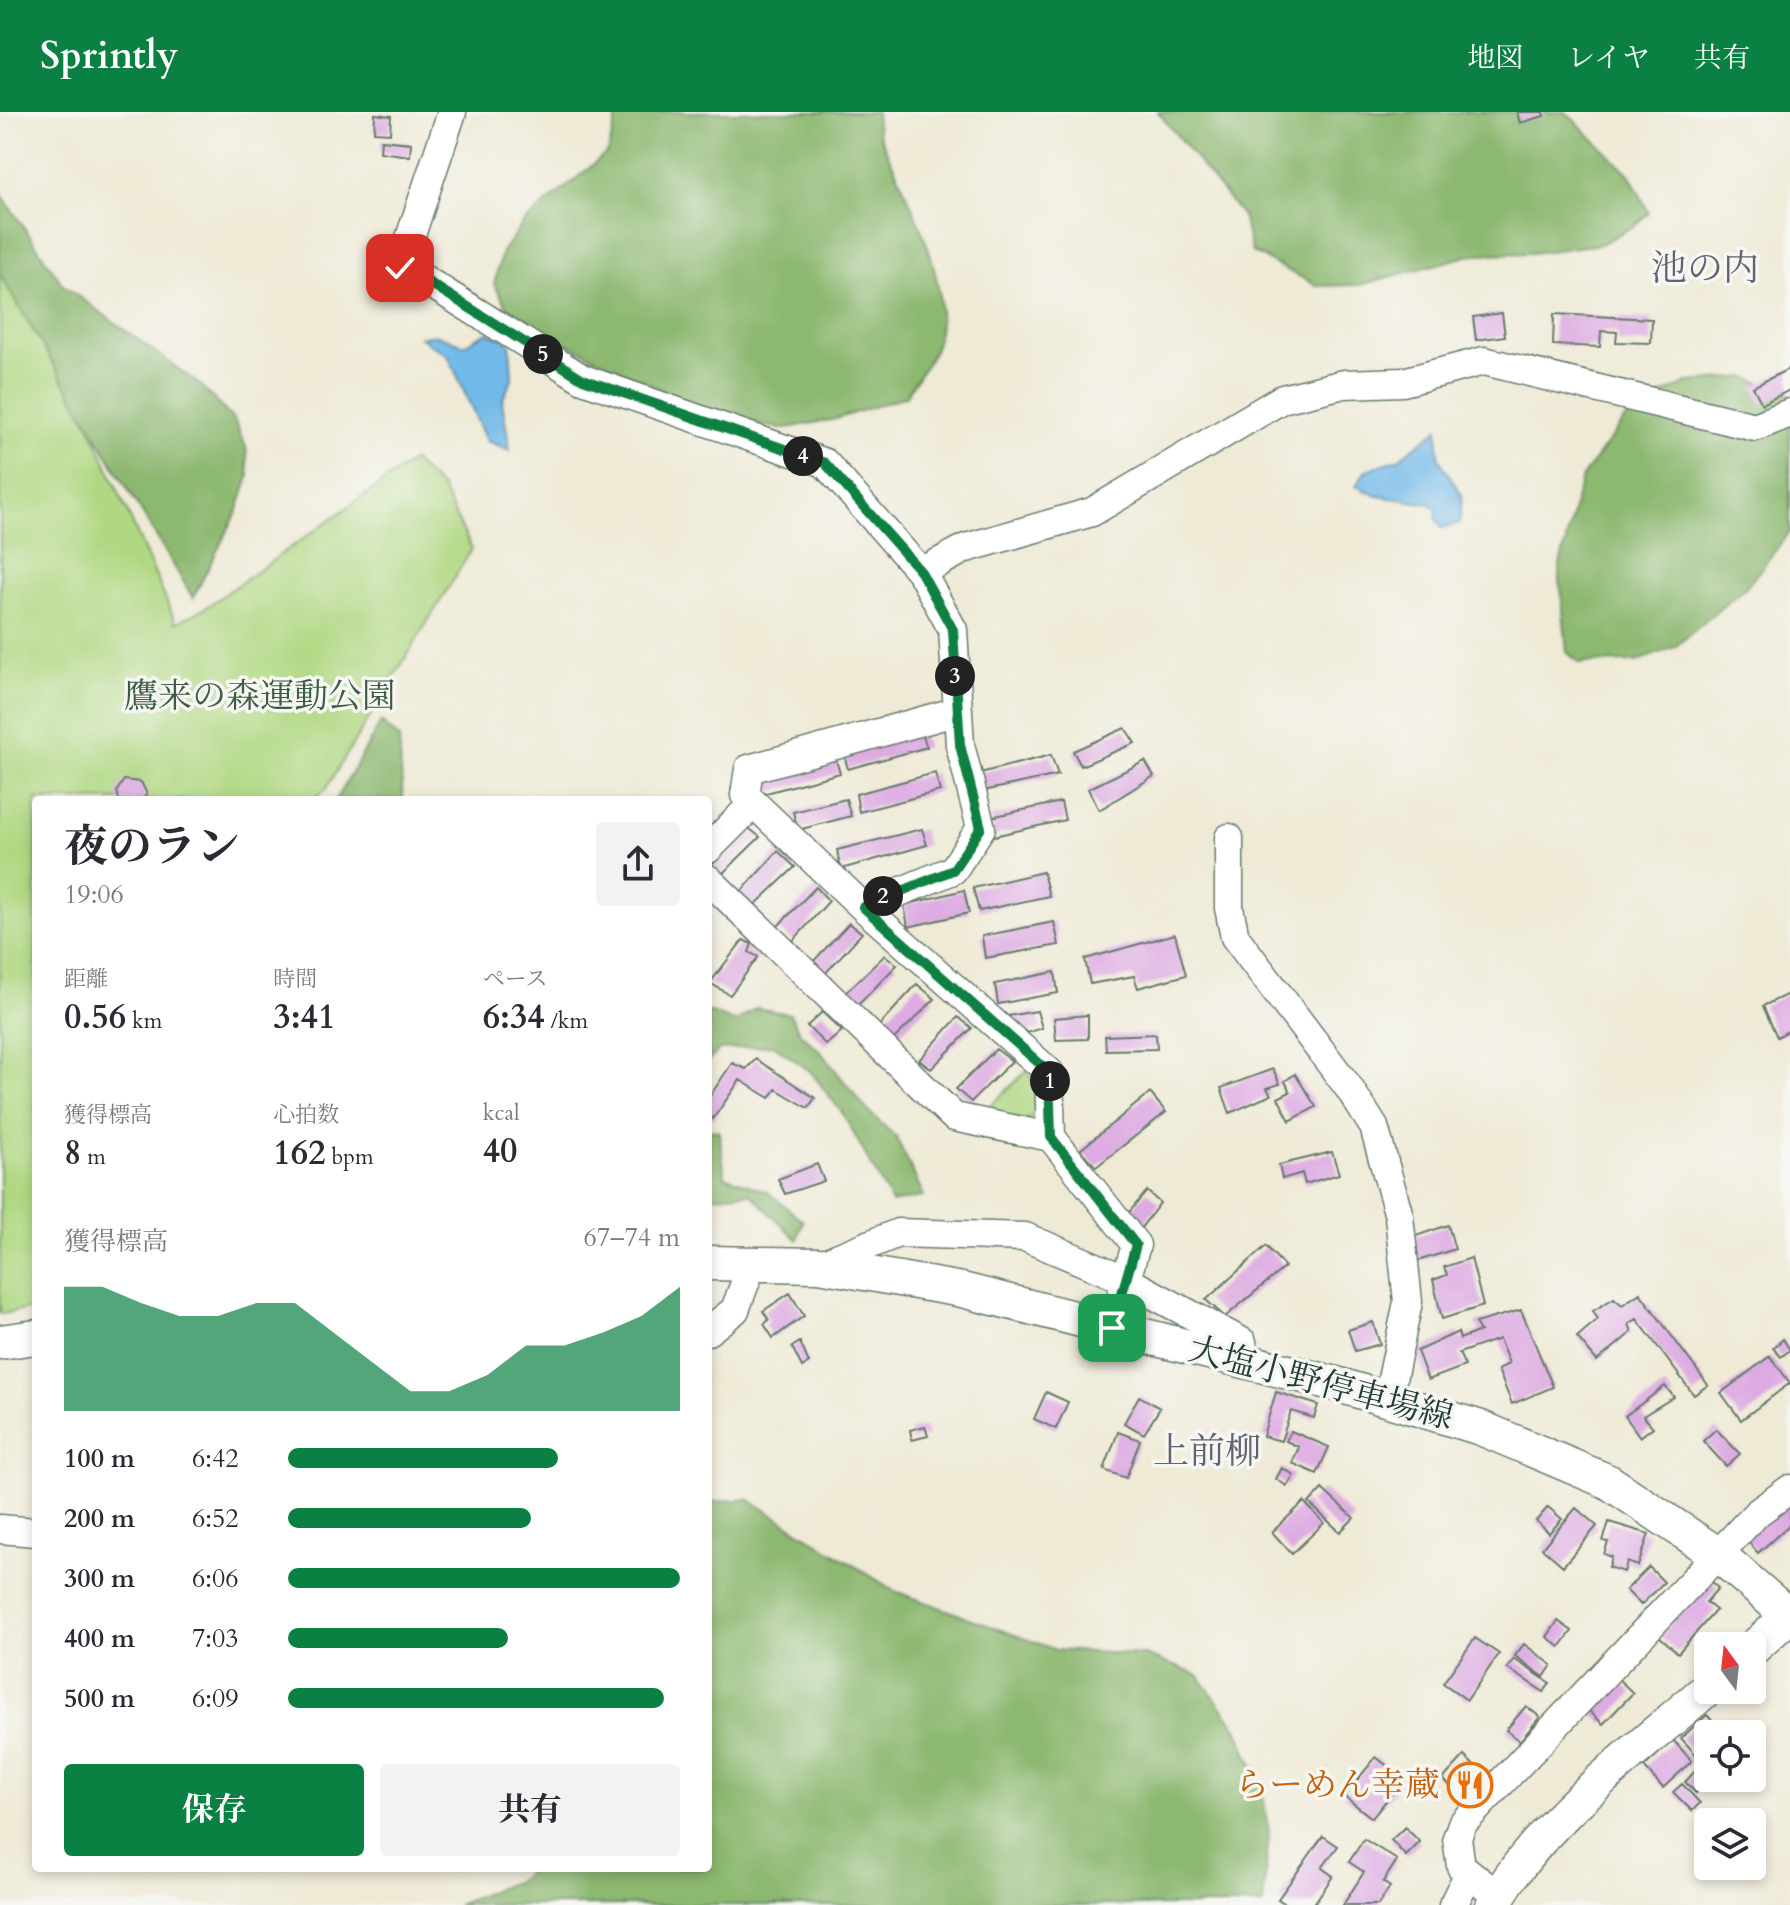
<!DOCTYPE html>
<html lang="ja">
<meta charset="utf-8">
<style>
body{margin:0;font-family:Cardo,"Noto Serif JP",serif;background:#f2f2f3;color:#2b2b33;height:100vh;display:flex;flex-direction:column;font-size:30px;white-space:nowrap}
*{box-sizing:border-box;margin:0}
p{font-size:26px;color:#7c7c81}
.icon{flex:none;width:44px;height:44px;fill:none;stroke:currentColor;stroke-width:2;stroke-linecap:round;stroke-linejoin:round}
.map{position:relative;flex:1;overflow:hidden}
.details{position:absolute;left:32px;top:684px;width:680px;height:1076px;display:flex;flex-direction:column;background:#fff;border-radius:8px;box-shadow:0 4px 12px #0003}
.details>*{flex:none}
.needle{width:52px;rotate:345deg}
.tools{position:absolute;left:1694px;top:1520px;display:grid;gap:16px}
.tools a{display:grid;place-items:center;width:72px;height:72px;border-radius:8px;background:#fff;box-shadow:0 4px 12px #0003;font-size:40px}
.pin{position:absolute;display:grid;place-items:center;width:68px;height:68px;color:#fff;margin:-34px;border-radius:16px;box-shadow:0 4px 12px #0006}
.km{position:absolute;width:40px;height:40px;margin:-20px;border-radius:50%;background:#222;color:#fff;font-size:22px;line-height:40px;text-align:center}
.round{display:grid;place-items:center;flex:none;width:84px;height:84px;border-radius:8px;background:#f2f2f3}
.head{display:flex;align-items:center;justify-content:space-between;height:136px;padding:0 32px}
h1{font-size:44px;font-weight:700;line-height:60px}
.figures{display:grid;grid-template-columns:repeat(3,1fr);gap:12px;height:136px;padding:8px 32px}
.figures div{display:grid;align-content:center}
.figures b{font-size:34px;font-weight:700}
.figures small{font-size:22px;font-weight:400}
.figures p{font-size:22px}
.chart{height:224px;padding:16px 32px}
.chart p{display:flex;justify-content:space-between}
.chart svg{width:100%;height:144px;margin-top:8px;fill:#0b8043;opacity:.7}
.action{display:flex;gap:16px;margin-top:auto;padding:16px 32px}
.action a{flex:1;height:92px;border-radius:8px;background:#0b8043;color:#fff;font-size:32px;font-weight:700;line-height:92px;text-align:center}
.action a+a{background:#f2f2f3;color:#2b2b33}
ul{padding:0 32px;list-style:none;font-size:26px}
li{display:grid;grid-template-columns:128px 96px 1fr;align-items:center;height:60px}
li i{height:20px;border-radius:10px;background:#0b8043}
header{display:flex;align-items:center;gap:48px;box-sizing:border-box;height:112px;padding:0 40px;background:#0b8043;color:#fff}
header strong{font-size:38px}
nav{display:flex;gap:44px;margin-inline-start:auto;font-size:28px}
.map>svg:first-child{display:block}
.green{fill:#b0d882;stroke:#688a5b;stroke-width:2}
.forest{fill:#8cb870;stroke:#567a52;stroke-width:2}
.water{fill:#71b9e9;stroke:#487b8e;stroke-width:2}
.building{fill:#ddaae2}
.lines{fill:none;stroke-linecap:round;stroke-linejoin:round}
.minor-casing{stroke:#687a6d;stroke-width:31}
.major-casing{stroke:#687a6d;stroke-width:37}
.minor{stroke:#fff;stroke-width:28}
.major{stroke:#fff;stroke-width:34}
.route-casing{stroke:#fff;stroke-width:16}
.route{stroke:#0b8043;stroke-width:10}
.labels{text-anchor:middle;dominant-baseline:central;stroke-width:7;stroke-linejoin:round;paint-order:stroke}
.park-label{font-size:34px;fill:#3c5c44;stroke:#f6f6f2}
.street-label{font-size:34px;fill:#1f3d34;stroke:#f6f6f2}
.food-label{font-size:34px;fill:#c56008;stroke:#f6f6f2;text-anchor:end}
.neighbourhood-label{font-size:36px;fill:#626371;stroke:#f6f6f2}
</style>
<header>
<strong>Sprintly</strong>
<nav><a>地図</a><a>レイヤ</a><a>共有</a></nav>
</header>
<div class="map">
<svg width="1790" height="1793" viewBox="0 0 1790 1793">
<rect width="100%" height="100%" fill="#f6f6f2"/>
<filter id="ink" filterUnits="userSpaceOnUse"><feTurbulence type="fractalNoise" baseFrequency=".0125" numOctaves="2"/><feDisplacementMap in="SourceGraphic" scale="16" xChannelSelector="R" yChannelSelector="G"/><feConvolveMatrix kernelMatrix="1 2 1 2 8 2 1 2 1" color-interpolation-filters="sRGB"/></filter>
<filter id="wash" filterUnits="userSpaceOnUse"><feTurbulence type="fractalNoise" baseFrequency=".006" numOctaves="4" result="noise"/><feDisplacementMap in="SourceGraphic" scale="32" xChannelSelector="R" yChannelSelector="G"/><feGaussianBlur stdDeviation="1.8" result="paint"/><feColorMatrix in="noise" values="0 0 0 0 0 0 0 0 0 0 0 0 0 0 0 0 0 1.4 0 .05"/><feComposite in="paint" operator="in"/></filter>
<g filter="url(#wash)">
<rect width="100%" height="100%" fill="#efead6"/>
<path class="green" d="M0 108 176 511 205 496 413 349 442 377 472 437 325 678 312 688H36V1196L0 1202Z
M1028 958 1036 978 1039 1000 1025 1009 1000 1002 991 993Z"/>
<path class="forest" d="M618 0H876L878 21C904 78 951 161 938 225 935 244 915 267 906 284L836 307 781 317 711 302 514 206 494 172 502 140 523 111 608 40Z
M1158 0H1566L1630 63 1649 101 1634 114 1601 132 1532 141 1475 142 1360 173 1318 174 1252 140 1242 104Z
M0 80 63 173 199 272 234 308 246 335 249 365 238 398 193 486 0 163Z
M1745 265 1790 282V420L1748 473 1675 535 1636 550 1579 551 1567 540 1559 457 1582 365 1634 295 1690 270Z
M381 610 399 626 403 688H336Z
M756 896 790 902 800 921 820 939 868 999 896 1025 924 1084 892 1091 843 1002 810 959 773 933 719 938 708 949V900L736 910Z
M708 1018 719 1019 725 1064 768 1080 803 1109 797 1128 750 1081 708 1085Z
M748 1387 895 1479 1056 1538 1145 1543 1198 1563 1237 1616 1261 1673 1269 1719 1263 1793H457L519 1768 533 1756H708V1390Z"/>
<path class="water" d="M487 220 510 230 512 267 502 289 510 338 486 329 448 243 419 225 437 223 464 233Z
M1438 317 1439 347 1462 383 1460 411 1442 416 1436 406 1437 398 1430 392 1378 384 1356 374 1366 358 1398 347Z"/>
<g id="blocks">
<path class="building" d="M1517 0H1543L1544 4 1520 11Z
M375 2 391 4 390 21 374 20Z
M381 28 411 31 410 44 380 40Z
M1502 201 1505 224 1476 228 1473 205Z
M1554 202 1652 207 1651 231 1616 230 1617 220 1601 219 1600 235 1553 233Z
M1790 256V278L1762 292 1753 275Z
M1125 616 1135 631 1081 654 1073 639Z
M922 622 927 635 848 657 844 643Z
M1051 643 1058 663 983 679 976 662Z
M835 645 840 661 759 683 754 666Z
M1145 649 1154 664 1099 698 1088 677Z
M935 661 940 679 859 700 856 682Z
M124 668 141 670 147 682 142 688H119L117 679Z
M846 687 851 704 798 718 793 700Z
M1061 690 1065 708 994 724 991 705Z
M745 713 760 725 720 764 708 752Z
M922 717 927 733 841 757 837 738Z
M778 739 795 755 753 795 737 784Z
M1043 760 1049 784 979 799 973 776Z
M816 775 829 789 793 829 776 816Z
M964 778 969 801 908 815 904 793Z
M1054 810 1059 833 985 846 982 824Z
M849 811 862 821 824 863 810 853Z
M1175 822 1186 863 1138 876 1134 864 1090 872 1085 847Z
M743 828 752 832 749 840 758 845 730 883 710 871Z
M885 843 897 853 856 895 843 883Z
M1055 860 1058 881 998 892 995 872Z
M917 872 935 887 893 928 877 916Z
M1790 881V918L1777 925 1763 894Z
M1037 899 1042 916 1020 923 1008 904Z
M822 900 842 919 826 933 807 914Z
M1088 903V927L1056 928 1054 906Z
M958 905 972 916 931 957 919 948Z
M1156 922 1157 937 1106 938 1105 924Z
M996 937 1012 949 971 990 956 977Z
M756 947 815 986 808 996 776 977 770 986 740 968 713 1007 708 1004V987L732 951 746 957Z
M1273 957 1280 972 1267 976 1271 983 1230 1001 1221 976Z
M1295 962 1316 995 1290 1009 1278 986 1290 980 1285 969Z
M1150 981 1166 1000 1096 1055 1080 1038Z
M1332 1040 1339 1062 1305 1072 1302 1061 1282 1067 1279 1053Z
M817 1052 824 1069 785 1082 778 1067Z
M1147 1079 1160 1091 1140 1117 1125 1105Z
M1448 1113 1455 1137 1418 1149 1410 1126Z
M1266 1134 1285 1155 1225 1205 1206 1188Z
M1471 1146 1483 1194 1442 1207 1433 1168 1447 1163 1444 1155Z
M790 1181 804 1204 773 1226 764 1212 769 1208 763 1199Z
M1640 1181 1708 1273 1694 1283 1637 1207 1629 1212 1632 1220 1597 1249 1577 1225 1598 1207 1593 1199 1614 1186 1622 1193Z
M1521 1198 1553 1275 1512 1292 1498 1258 1509 1251 1499 1227 1459 1241 1465 1254 1428 1268 1417 1239 1458 1220 1460 1227 1480 1219 1475 1211Z
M1373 1210 1380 1232 1355 1239 1348 1218Z
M1783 1227 1790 1238 1781 1245 1773 1236Z
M800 1230 809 1251 802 1255 792 1235Z
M1770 1244 1790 1271 1741 1308 1721 1281Z
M1665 1274 1674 1285 1643 1304 1653 1315 1640 1325 1625 1304Z
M1046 1280 1068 1290 1056 1317 1034 1307Z
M1276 1280 1318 1293 1314 1306 1291 1299 1281 1329 1263 1324Z
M1139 1284 1160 1296 1144 1322 1124 1311Z
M925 1314 928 1324 912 1328 910 1318Z
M1716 1317 1740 1342 1726 1354 1703 1329Z
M1291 1319 1329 1335 1317 1362 1292 1351 1299 1335 1286 1329Z
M1118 1320 1140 1328 1126 1366 1104 1358Z
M1282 1356 1294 1363 1287 1374 1276 1367Z
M1322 1377 1354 1406 1340 1420 1309 1391Z
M1304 1390 1324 1411 1292 1442 1272 1420Z
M1784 1390 1790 1396V1412L1758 1441 1745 1426Z
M1548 1395 1562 1407 1549 1421 1536 1409Z
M1576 1396 1597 1414 1563 1454 1542 1436Z
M1609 1410 1649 1422 1638 1454 1627 1450 1624 1460 1609 1455 1612 1445 1604 1442 1608 1430 1603 1429Z
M1649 1455 1664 1470 1641 1493 1626 1478Z
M1709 1468 1718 1476 1706 1490 1716 1498 1678 1541 1659 1524Z
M1558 1509 1572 1519 1560 1535 1547 1525Z
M1475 1526 1499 1542 1467 1588 1443 1571Z
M1524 1532 1552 1553 1544 1565 1515 1544Z
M1514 1547 1550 1571 1544 1580 1507 1556Z
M1613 1562 1633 1581 1603 1612 1584 1594Z
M1526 1594 1540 1605 1520 1629 1506 1618Z
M1707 1603 1724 1622H1708V1636L1698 1645 1681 1626Z
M1673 1628 1692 1649 1663 1676 1644 1655Z
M1464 1644 1491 1669 1469 1692 1443 1667Z
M1376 1645 1404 1667 1372 1706 1344 1684Z
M1696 1658 1708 1669 1696 1681 1685 1670Z
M1682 1672 1700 1691 1692 1699 1673 1680Z
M1405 1715 1420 1730 1406 1744 1391 1728Z
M1323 1724 1338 1734 1322 1756 1333 1764 1313 1793H1287L1278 1787Z
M1364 1727 1397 1748 1383 1770 1390 1775 1378 1793H1343L1364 1760 1349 1750Z"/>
</g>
</g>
<g filter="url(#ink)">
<use href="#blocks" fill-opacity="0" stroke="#687a6d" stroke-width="2"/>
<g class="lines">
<g class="minor-casing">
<path id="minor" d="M452 0 400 156 425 168 583 267 825 351 921 460 953 518 960 633 981 716 953 758 863 795 1049 960 1051 1025 1136 1133 1112 1216
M921 460 966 436 1092 400 1282 287 1344 272 1403 270 1484 249 1755 315 1790 301
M1229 726V796L1235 825 1349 976 1374 1015 1399 1104 1408 1190 1388 1287
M708 737 753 692
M708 767 954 1005 1051 1025
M863 795 745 683 749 657 958 599
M819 1153 898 1121 1025 1125 1124 1167 1242 1230 1245 1248
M708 1219 735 1198 752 1152
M0 1417 36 1420
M1498 1784 1461 1754 1457 1726 1462 1712 1757 1401 1790 1377
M1453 1793 1469 1761"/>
</g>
<g class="major-casing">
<path id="major" d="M708 1151 819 1153 962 1178 1336 1272 1481 1316 1609 1370 1720 1444 1789 1504 1752 1537
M0 1230 36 1225
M1493 1793C1540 1708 1636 1640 1708 1576"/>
</g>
<use href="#minor" class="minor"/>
<use href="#major" class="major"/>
</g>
</g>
<g class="lines" filter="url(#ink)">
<g class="route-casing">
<path id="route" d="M400 156 425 168 583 267 825 351 921 460 953 518 960 633 981 716 953 758 863 795 1049 960 1051 1025 1136 1133 1112 1216"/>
</g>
<use href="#route" class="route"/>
</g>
<defs>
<g id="restaurant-ring" transform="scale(2.3)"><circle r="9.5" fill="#f6f6f2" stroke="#e8710a" stroke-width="1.5"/><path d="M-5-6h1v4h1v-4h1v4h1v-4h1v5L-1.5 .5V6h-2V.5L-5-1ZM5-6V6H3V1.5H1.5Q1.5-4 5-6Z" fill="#e8710a"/></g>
</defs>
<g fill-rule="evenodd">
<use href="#restaurant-ring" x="1470" y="1673"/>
</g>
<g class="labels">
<g class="park-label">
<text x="260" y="584">鷹来の森運動公園</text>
</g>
<g class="street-label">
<text transform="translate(1321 1271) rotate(15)">大塩小野停車場線</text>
</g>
<g class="food-label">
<text x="1439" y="1673">らーめん幸蔵</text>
</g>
<g class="neighbourhood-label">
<text x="1705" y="156">池の内</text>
<text x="1207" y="1339">上前柳</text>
</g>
</g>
</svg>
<div class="tools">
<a><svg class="needle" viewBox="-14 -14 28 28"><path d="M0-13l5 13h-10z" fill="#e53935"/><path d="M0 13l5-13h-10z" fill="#7c7c81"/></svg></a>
<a><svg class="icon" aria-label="locate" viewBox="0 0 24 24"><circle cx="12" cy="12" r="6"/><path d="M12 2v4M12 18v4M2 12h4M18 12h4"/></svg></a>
<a><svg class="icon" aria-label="layers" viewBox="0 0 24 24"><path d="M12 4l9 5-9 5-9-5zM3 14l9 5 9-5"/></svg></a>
</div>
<div class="pin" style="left:1112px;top:1216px;background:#1e9e55"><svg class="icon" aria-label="arrive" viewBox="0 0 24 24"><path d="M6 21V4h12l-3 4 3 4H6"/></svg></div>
<div class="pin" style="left:400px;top:156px;background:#d93025"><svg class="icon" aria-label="check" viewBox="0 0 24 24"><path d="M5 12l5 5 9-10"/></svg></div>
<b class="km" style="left:1050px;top:969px">1</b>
<b class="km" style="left:883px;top:784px">2</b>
<b class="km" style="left:955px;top:564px">3</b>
<b class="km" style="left:803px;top:344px">4</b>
<b class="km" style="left:543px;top:242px">5</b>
<section class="details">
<div class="head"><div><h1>夜のラン</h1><p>19:06</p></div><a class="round"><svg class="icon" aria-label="share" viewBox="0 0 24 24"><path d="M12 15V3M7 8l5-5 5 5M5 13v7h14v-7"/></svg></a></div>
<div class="figures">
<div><p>距離</p><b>0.56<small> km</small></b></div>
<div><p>時間</p><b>3:41</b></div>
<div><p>ペース</p><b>6:34<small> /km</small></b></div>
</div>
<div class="figures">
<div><p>獲得標高</p><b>8<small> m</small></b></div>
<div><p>心拍数</p><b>162<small> bpm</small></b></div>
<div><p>kcal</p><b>40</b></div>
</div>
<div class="chart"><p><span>獲得標高</span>67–74 m</p>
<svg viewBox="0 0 160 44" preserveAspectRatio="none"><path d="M0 44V6L10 6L20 11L30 15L40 15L50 11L60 11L70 20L80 29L90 38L100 38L110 33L120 24L130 24L140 20L150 15L160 6V44z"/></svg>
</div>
<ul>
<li><b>100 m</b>6:42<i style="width:69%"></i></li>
<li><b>200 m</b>6:52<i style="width:62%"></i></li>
<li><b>300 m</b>6:06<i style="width:100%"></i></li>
<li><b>400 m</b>7:03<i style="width:56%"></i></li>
<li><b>500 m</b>6:09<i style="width:96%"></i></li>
</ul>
<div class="action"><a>保存</a><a>共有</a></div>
</section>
</div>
